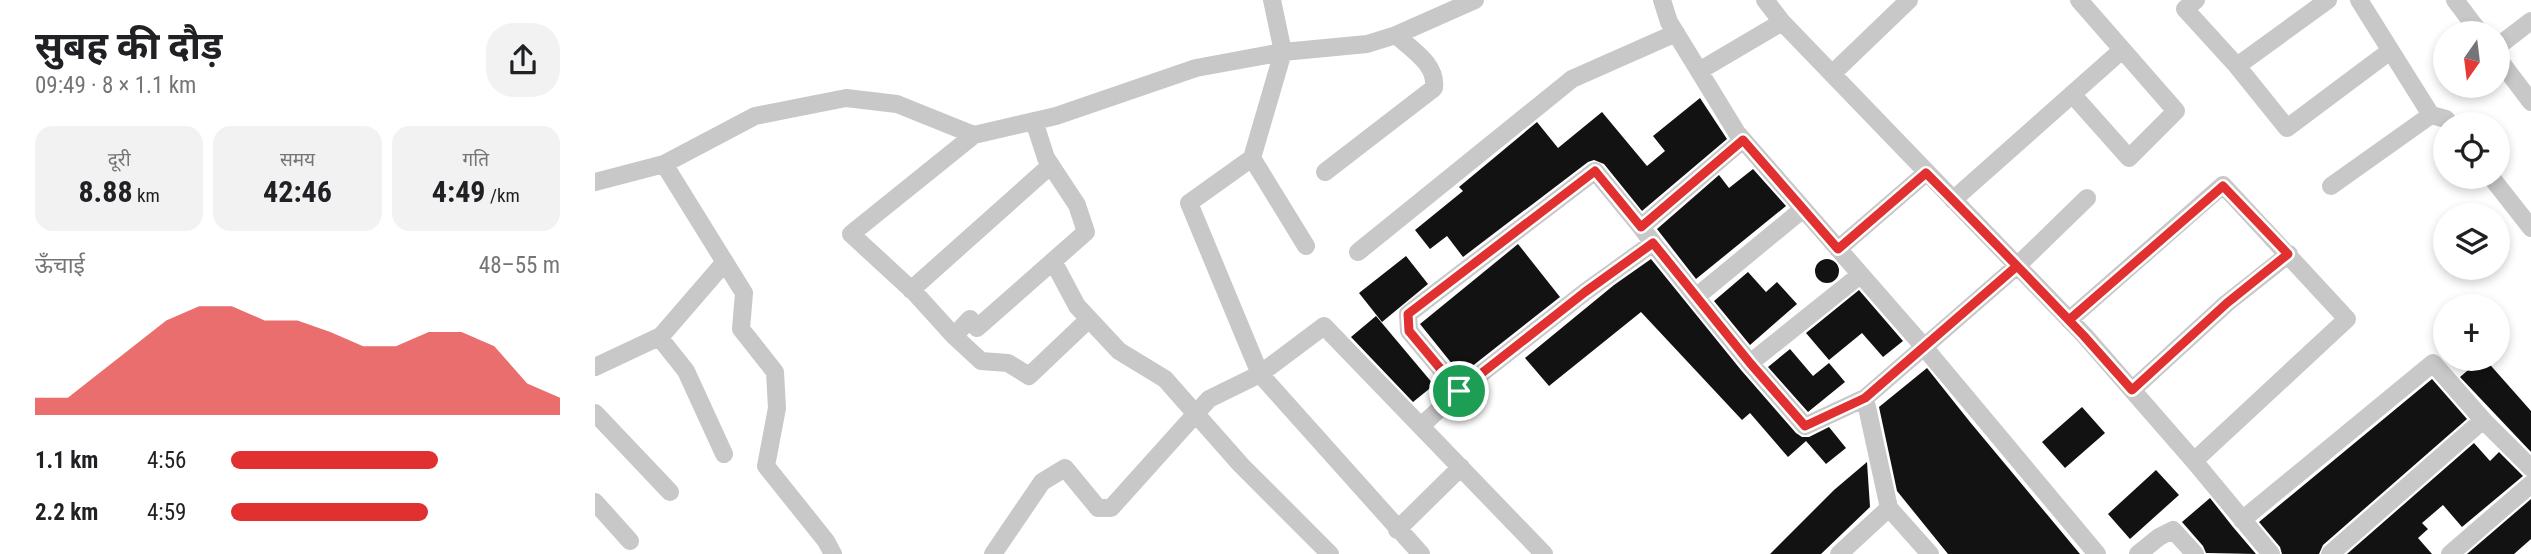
<!DOCTYPE html>
<html lang="hi">
<meta charset="utf-8">
<style>
body{margin:0;font-family:"Roboto Condensed","Noto Sans Devanagari",sans-serif;background:#f2f2f2;color:#202124;height:100vh;display:flex;flex-direction:column;font-size:26px;white-space:nowrap}
*{box-sizing:border-box;margin:0}
p{font-size:23px;color:#757577}
.icon{flex:none;width:38px;height:38px;fill:none;stroke:currentColor;stroke-width:2;stroke-linecap:round;stroke-linejoin:round}
.map{position:relative;flex:1;overflow:hidden}
.sheet{display:flex;flex-direction:column;background:#fff;width:595px}
.sheet>*{flex:none}
.needle{width:46px;rotate:194deg}
.fabs{position:absolute;left:1838px;top:21px;display:grid;gap:14px}
.fabs a{display:grid;place-items:center;width:77px;height:77px;border-radius:50%;background:#fff;box-shadow:0 4px 10px #0003;font-size:35px}
.pin{position:absolute;display:grid;place-items:center;width:60px;height:60px;color:#fff;margin:-30px;border:4px solid #fff;border-radius:50%;box-shadow:0 2px 7px #0007}
.round{display:grid;place-items:center;flex:none;width:74px;height:74px;border-radius:28px;background:#f2f2f2}
.summary{display:flex;align-items:center;justify-content:space-between;height:119px;padding:0 35px}
h1{font-size:38px;font-weight:700;line-height:52px}
.stats{display:grid;grid-template-columns:repeat(3,1fr);gap:10px;height:119px;padding:7px 35px}
.stats div{display:grid;align-content:center;border-radius:18px;background:#f2f2f2;text-align:center}
.stats b{font-size:30px;font-weight:700}
.stats small{font-size:19px;font-weight:400}
.stats p{font-size:19px}
.chart{height:196px;padding:14px 35px}
.chart p{display:flex;justify-content:space-between}
.chart svg{width:100%;height:126px;margin-top:7px;fill:#e03130;opacity:.7}
ul{padding:0 35px;list-style:none;font-size:23px}
li{display:grid;grid-template-columns:112px 84px 1fr;align-items:center;height:52px}
li i{height:18px;border-radius:9px;background:#e03130}
main{display:flex;flex:1;min-height:0}
.map>svg:first-child{display:block}
.building{fill:#121212}
.lines{fill:none;stroke-linecap:round;stroke-linejoin:round}
.minor{stroke:#c8c8c8;stroke-width:18}
.route-casing{stroke:#fff;stroke-width:14}
.route{stroke:#e03130;stroke-width:9}
</style>
<main>
<section class="sheet">
<div class="summary"><div><h1>सुबह की दौड़</h1><p>09:49 · 8 × 1.1 km</p></div><a class="round"><svg class="icon" aria-label="share" viewBox="0 0 24 24"><path d="M12 15V3M7 8l5-5 5 5M5 13v7h14v-7"/></svg></a></div>
<div class="stats">
<div><p>दूरी</p><b>8.88<small> km</small></b></div>
<div><p>समय</p><b>42:46</b></div>
<div><p>गति</p><b>4:49<small> /km</small></b></div>
</div>
<div class="chart"><p><span>ऊँचाई</span>48–55 m</p>
<svg viewBox="0 0 160 44" preserveAspectRatio="none"><path d="M0 44V38L10 38L20 29L30 20L40 11L50 6L60 6L70 11L80 11L90 15L100 20L110 20L120 15L130 15L140 20L150 33L160 38V44z"/></svg>
</div>
<ul>
<li><b>1.1 km</b>4:56<i style="width:63%"></i></li>
<li><b>2.2 km</b>4:59<i style="width:60%"></i></li>
</ul>
</section>
<div class="map">
<svg width="1936" height="554" viewBox="0 0 1936 554">
<rect width="100%" height="100%" fill="#fff"/>
<path class="building" d="M1105 98 1132 139 1047 211 1009 164 999 160 993 162 868 257 852 236 835 249 820 230 868 191 864 187 942 122 963 148 1007 112 1052 166 1070 151 1058 136Z
M1158 169 1191 206 1101 279 1062 229 1124 175 1134 188Z
M923 244 965 297 866 375 825 324Z
M811 256 833 284 787 322 764 293Z
M1220 271a12 12 0 1 1 24 0a12 12 0 1 1-24 0Z
M1056 259 1146 370 1201 433 1207 437H1214L1234 427 1251 448 1231 464 1211 441 1193 457 1155 413 1147 420 1046 312 954 386 930 358 1019 285Z
M1153 272 1171 292 1182 282 1202 304 1155 345 1119 301Z
M1264 290 1308 341 1288 357 1267 333 1234 360 1211 333Z
M781 316 839 385 818 402 756 337Z
M1195 349 1218 376 1234 363 1250 382 1213 412 1173 367Z
M1886 359H1890L1936 411V452L1865 377Z
M1332 368 1375 422 1485 554H1353L1302 491 1284 407Z
M1837 379 1872 419 1728 545 1724 554H1687L1685 547 1664 522Z
M1487 407 1510 433 1470 468 1447 442Z
M1879 443 1895 461 1904 452 1928 476 1867 527 1848 505 1827 523 1833 529 1823 538 1837 554H1752Z
M1272 462 1275 507 1226 554H1175L1239 490Z
M1561 470 1584 495 1535 539 1513 514Z
M1615 498 1638 527 1661 554 1611 553 1608 546 1587 522Z
M1936 499V539L1919 554H1872Z"/>
<g class="lines">
<path class="minor" d="M677 0 688 52 657 158 594 203 665 374 826 554
M1067 0 1074 22 1142 133 1329 347 1270 398 1294 508 1244 554
M1170 0 1187 22
M1601 0 1590 9 1642 66 1692 128 1795 51
M1860 0 1885 33
M1902 47 1936 21
M1902 57 1936 102
M1642 66 1733 0
M1104 71 1187 22 1490 336 1599 461 1676 554
M1237 74 1314 0
M1477 94 1534 158 1581 111 1484 0
M1836 115 1851 119 1855 124
M379 135 256 234 320 293 359 336 375 319 382 328 491 232 482 205 451 158 439 121
M657 158 711 246
M69 164 149 293 146 329 180 372 182 408 171 466 231 541 238 554
M730 172 839 88C842 64 817 50 801 35
M1896 177 1936 228
M0 182 69 164 160 116 251 98 302 104 379 135 461 116 601 68 688 52 772 44 801 35 880 0
M1736 186 1836 115 1764 0
M1492 198 1422 266 1329 347 1502 554
M1358 200 1527 50
M1058 243 1101 297
M1243 249 1331 173
M763 252 977 79 1081 33
M458 261 482 306 524 351 570 379 646 465 735 554
M1265 275 1155 363 1210 426 1270 398
M316 290 456 165
M1474 320 1628 185 1752 319 1599 461
M359 336 386 361 413 363 434 376 494 319
M64 337 91 371 129 454
M1155 363 1101 297 1208 209
M0 367 66 336 130 262
M1537 390 1632 303 1694 254
M864 391 990 292 1058 243 1046 227
M0 413 75 492
M826 426 864 391 814 331 813 314 1000 171 1046 227 1148 140
M0 502 35 541
M1294 508 1335 554
M1647 520 1838 363 1888 420 1936 468
M802 530 866 467
M398 554 447 482 470 468 503 508H516L614 399 665 374 729 326 949 554
M1543 554 1564 537 1578 530 1600 554
M1735 554 1888 420
M1855 554 1936 484"/>
</g>
<g class="lines">
<g class="route-casing">
<path id="route" d="M864 391 990 292 1058 243 1155 363 1210 426 1270 398 1422 266 1489 336 1537 390 1632 303 1693 254 1628 186 1474 320C1427 271 1379 221 1331 173L1243 249 1148 140 1046 227 1000 171 813 314 814 331 864 391"/>
</g>
<use href="#route" class="route"/>
</g>
</svg>
<div class="fabs">
<a><svg class="needle" viewBox="-14 -14 28 28"><path d="M0-13l5 13h-10z" fill="#e53935"/><path d="M0 13l5-13h-10z" fill="#757577"/></svg></a>
<a><svg class="icon" aria-label="locate" viewBox="0 0 24 24"><circle cx="12" cy="12" r="6"/><path d="M12 2v4M12 18v4M2 12h4M18 12h4"/></svg></a>
<a><svg class="icon" aria-label="layers" viewBox="0 0 24 24"><path d="M12 4l9 5-9 5-9-5zM3 14l9 5 9-5"/></svg></a>
<a>+</a>
</div>
<div class="pin" style="left:864px;top:391px;background:#1e9e55"><svg class="icon" aria-label="arrive" viewBox="0 0 24 24"><path d="M6 21V4h12l-3 4 3 4H6"/></svg></div>
</div>
</main>
